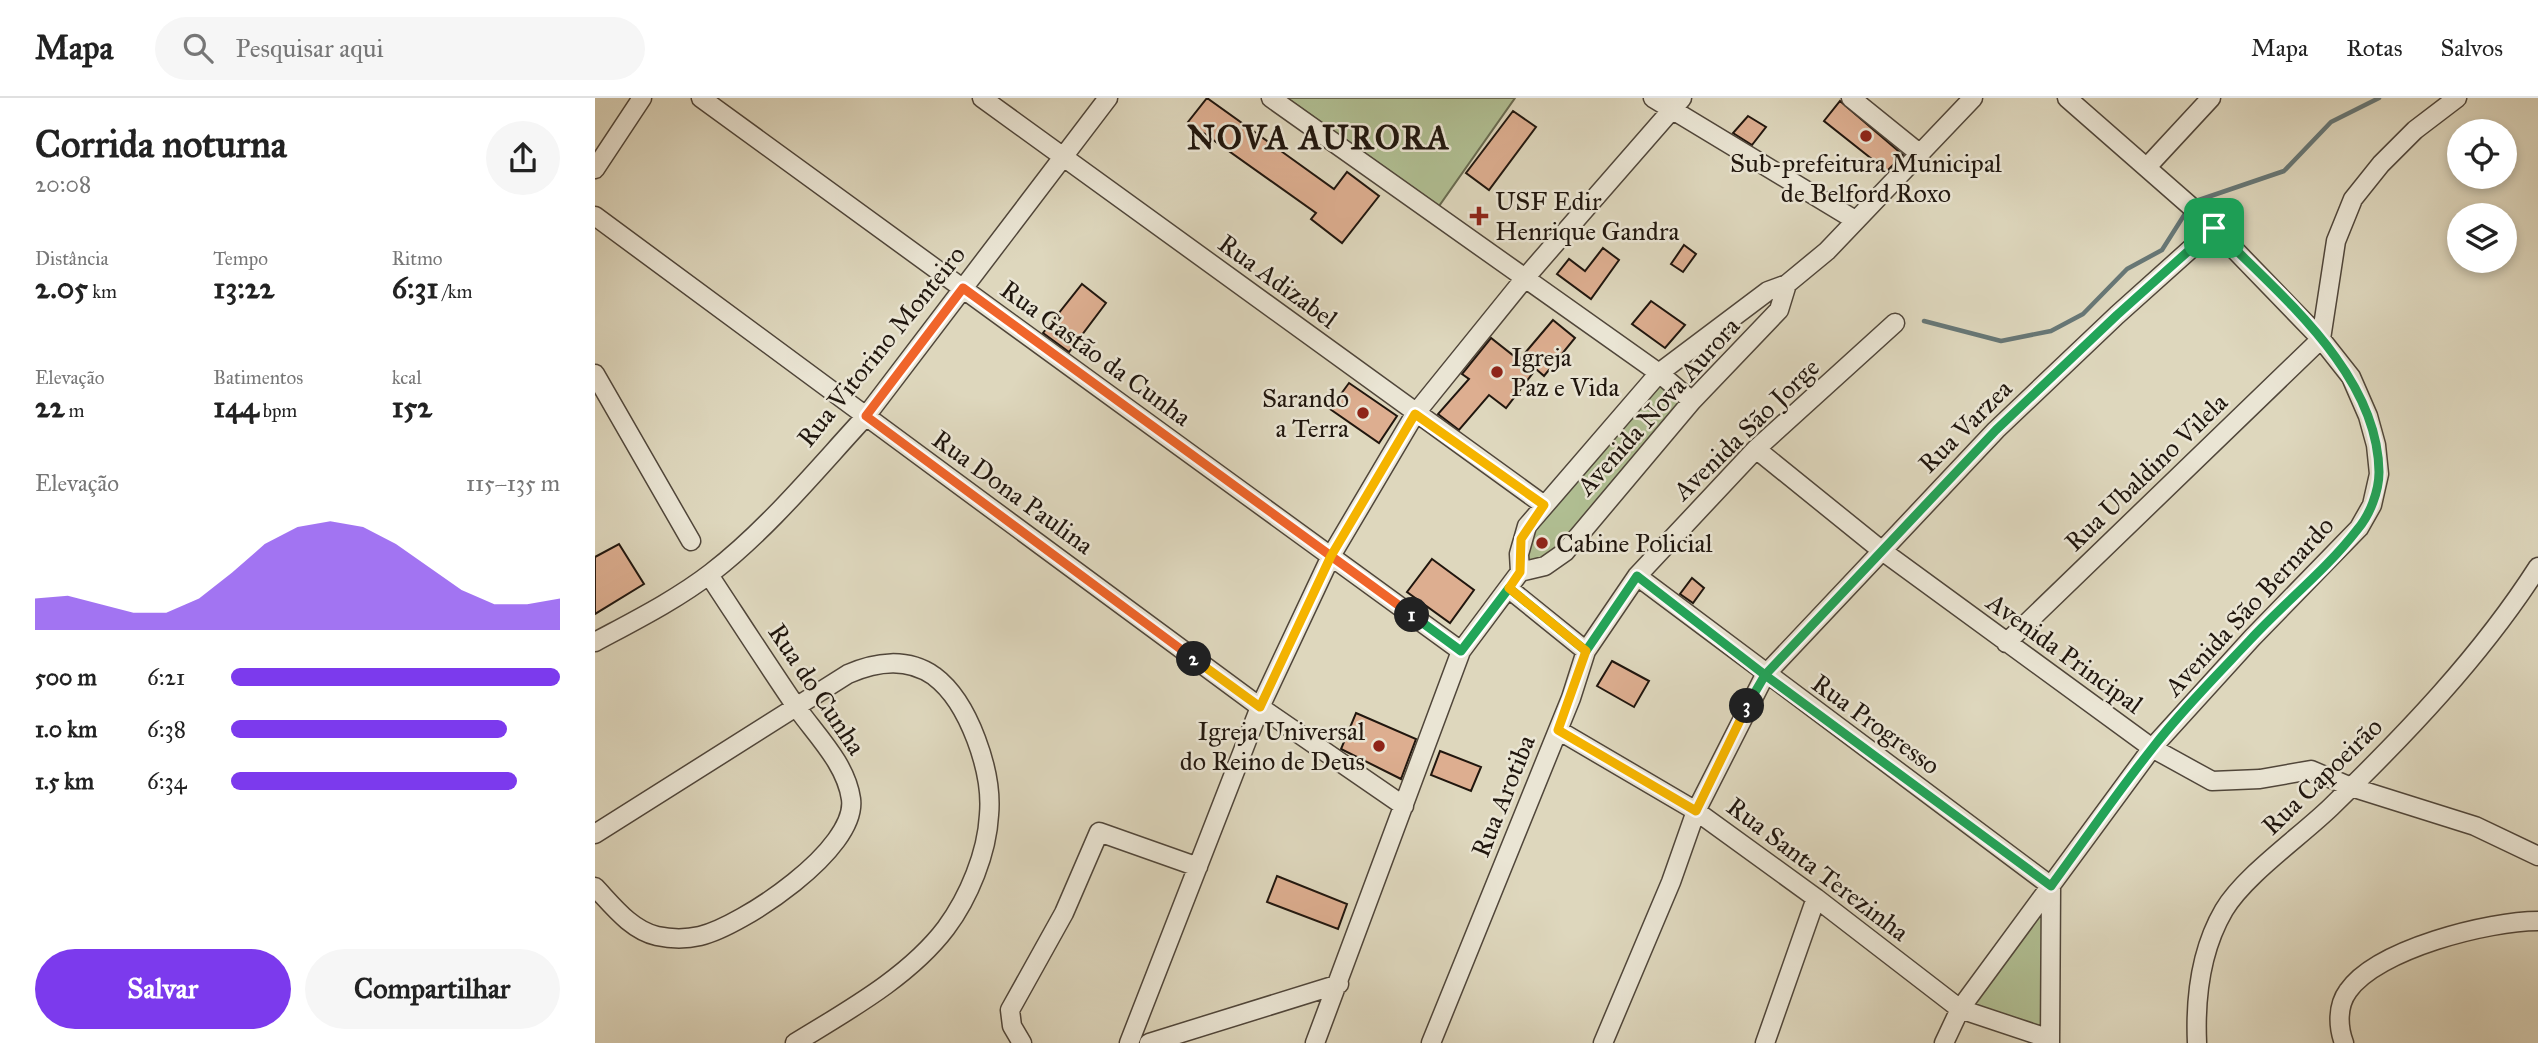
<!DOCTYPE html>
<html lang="pt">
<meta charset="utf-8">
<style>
body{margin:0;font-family:"IM FELL Great Primer",serif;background:#f6f6f6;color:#222;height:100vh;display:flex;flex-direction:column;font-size:26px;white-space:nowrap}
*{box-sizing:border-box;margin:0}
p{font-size:23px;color:#767676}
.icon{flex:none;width:38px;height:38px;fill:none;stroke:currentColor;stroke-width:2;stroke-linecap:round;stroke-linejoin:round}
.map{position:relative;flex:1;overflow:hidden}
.sheet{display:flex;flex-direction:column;background:#fff;width:595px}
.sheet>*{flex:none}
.controls{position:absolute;left:1852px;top:21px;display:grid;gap:14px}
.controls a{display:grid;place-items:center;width:70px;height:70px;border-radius:50%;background:#fff;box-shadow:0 4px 10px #0003;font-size:35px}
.pin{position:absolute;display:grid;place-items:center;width:60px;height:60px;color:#fff;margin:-30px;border-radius:14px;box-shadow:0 4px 10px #0006}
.km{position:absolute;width:35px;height:35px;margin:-18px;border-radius:50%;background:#222;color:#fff;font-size:19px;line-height:35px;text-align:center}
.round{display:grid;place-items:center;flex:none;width:74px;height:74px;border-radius:37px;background:#f6f6f6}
.head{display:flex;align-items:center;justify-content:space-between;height:119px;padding:0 35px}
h1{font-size:38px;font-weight:700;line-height:52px}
.metrics{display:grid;grid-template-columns:repeat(3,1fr);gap:10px;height:119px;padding:7px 35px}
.metrics div{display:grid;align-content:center}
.metrics b{font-size:30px;font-weight:700}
.metrics small{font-size:19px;font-weight:400}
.metrics p{font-size:19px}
.chart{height:196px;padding:14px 35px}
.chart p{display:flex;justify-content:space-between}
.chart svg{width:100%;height:126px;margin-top:7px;fill:#7c3aed;opacity:.7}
.button{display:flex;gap:14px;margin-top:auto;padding:14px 35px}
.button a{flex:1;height:80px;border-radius:42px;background:#7c3aed;color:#fff;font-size:28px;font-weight:700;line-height:80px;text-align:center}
.button a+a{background:#f6f6f6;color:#222}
ul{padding:0 35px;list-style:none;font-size:23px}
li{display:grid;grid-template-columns:112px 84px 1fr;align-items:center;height:52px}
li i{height:18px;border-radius:9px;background:#7c3aed}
header{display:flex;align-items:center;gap:42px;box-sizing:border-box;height:98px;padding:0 35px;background:#fff;border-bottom:2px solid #e0e0e0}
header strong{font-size:33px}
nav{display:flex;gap:38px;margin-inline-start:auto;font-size:24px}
.search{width:490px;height:63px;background:#f6f6f6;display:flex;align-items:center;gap:18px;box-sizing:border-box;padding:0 24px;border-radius:38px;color:#767676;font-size:26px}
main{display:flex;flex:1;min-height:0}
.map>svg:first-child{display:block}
.green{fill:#b0be92;stroke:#686a50;stroke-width:2}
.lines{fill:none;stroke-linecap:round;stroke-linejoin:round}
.stream{stroke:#677776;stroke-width:4.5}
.building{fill:#ddae90;stroke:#20160e;stroke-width:2}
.minor-casing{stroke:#50463a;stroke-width:21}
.minor{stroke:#eae5d4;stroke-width:18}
.split-1-casing{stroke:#fff;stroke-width:14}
.split-2-casing{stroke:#fff;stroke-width:14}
.split-3-casing{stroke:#fff;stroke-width:14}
.split-4-casing{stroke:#fff;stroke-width:14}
.split-1{stroke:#22a559;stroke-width:9}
.split-2{stroke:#f0652b;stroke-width:9}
.split-3{stroke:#f5b400;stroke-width:9}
.split-4{stroke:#22a559;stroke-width:9}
.poi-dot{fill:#8f2418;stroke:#eae5d4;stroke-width:2.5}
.labels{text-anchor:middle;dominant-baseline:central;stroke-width:5;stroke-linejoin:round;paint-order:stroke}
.poi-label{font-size:26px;fill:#20160e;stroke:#eae5d4;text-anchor:start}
.street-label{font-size:26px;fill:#20160e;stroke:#eae5d4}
.district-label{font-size:33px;font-weight:bold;letter-spacing:2px;fill:#20160e;stroke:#eae5d4}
</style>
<header>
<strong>Mapa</strong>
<div class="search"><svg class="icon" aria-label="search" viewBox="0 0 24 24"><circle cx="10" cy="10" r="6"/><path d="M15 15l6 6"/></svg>Pesquisar aqui</div>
<nav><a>Mapa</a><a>Rotas</a><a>Salvos</a></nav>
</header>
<main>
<section class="sheet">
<div class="head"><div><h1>Corrida noturna</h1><p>20:08</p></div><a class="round"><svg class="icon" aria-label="share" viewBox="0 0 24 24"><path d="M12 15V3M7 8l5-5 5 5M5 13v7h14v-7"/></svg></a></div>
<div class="metrics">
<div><p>Distância</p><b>2.05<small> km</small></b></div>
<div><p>Tempo</p><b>13:22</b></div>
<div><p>Ritmo</p><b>6:31<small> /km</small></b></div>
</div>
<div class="metrics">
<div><p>Elevação</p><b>22<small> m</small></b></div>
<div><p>Batimentos</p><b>144<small> bpm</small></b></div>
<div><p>kcal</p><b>152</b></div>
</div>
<div class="chart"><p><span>Elevação</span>115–135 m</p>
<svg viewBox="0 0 160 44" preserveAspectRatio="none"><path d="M0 44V33L10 32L20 35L30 38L40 38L50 33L60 24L70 14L80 8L90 6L100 8L110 14L120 22L130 30L140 35L150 35L160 33V44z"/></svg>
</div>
<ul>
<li><b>500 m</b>6:21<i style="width:100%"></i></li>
<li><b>1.0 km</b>6:38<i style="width:84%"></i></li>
<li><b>1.5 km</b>6:34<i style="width:87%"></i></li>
</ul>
<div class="button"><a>Salvar</a><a>Compartilhar</a></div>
</section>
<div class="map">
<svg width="1943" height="945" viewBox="0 0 1943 945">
<rect width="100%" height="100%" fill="#ded7bd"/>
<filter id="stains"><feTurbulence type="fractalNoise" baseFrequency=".00286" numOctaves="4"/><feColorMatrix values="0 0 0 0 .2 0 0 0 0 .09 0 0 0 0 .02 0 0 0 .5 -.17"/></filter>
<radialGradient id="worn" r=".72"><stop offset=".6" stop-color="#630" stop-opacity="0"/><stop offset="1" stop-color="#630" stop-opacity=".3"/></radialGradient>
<path class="green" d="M692 0H920L844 108Z
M1064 275 1097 303 980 443 925 474 926 441Z
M1456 788 1455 941 1365 911Z"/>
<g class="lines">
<path class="stream" d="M1598 104 1689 73 1736 24 1784 0
M1329 223 1406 243 1456 233 1488 216 1532 171 1567 152 1593 111"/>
</g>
<path class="building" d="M612 0 739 91 752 74 784 98 747 145 716 121 721 115 593 24Z
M1245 3 1308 57 1292 73 1229 23Z
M918 13 941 29 894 92 871 75Z
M1153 18 1171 29 1157 47 1138 35Z
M1089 147 1101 156 1088 174 1076 166Z
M1008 150 1024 162 996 201 962 176 974 161 990 173Z
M487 186 511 205 474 254 448 235Z
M1056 203 1090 227 1070 250 1037 226Z
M958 222 980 240 949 278 941 271 911 310 894 297 864 332 843 316 874 281 867 276 896 240 924 262Z
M754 285 802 318 784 345 735 311Z
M24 446 49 486 0 516V459Z
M837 461 879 492 855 525 812 494Z
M1097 480 1109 490 1098 505 1085 496Z
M1017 563 1054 583 1039 609 1002 588Z
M761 615 821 641 806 681 746 651Z
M845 653 886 669 876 693 836 677Z
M682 778 752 806 743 831 672 804Z"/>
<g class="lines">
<g class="minor-casing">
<path id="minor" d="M106 0 866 553
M387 0 949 407
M676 0 1064 275 1097 303
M1058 0 1260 122
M1256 0 1324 55
M1552 69 1616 0
M0 71 47 0
M0 118 665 609 809 708
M0 276 96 443
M1161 351 1286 452 1557 650 1617 683 1665 681 1716 672 1756 689 1880 728 1943 758
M925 474 950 468 970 454 1097 303 1184 212 1192 186
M1042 478 1456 788
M913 490 991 553
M0 544C39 523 81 502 116 475 173 431 222 371 271 318L513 0
M1411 545 1726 241 1741 143 1758 101 1786 66 1820 32 1862 0
M963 632 1101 713 1221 800 1365 911 1455 941
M0 736 253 576C280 564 312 559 339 578 374 604 398 674 394 717 392 755 374 799 351 830 314 879 252 913 200 945
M0 789C18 808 36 832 62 838 76 841 92 841 105 838 147 828 263 751 256 701 251 666 222 638 202 610 172 566 143 521 114 477
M427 945 417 928 415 912 469 815 504 734 603 769
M534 945 665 609 736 458 820 316 930 180 1087 0
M554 945 744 886
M720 945 866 553 925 474 924 456 932 428 1064 275 1173 193 1192 186 1232 153 1378 0
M836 945 976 600 991 553 1042 478 1161 351 1300 225
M1008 945 1076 784 1101 713 1170 577 1401 332 1522 217 1619 130
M1170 945 1221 800
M1349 945 1365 911 1557 650 1657 540 1764 430 1777 407 1784 376 1781 347 1773 318 1756 279 1726 241 1609 120 1472 0
M1455 945 1456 788
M1602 945C1600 899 1605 853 1629 812 1650 777 1705 739 1736 709 1811 636 1886 558 1943 469
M1749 945C1743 929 1742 908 1753 893 1782 851 1894 823 1943 823"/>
</g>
<use href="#minor" class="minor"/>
</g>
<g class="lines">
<g class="split-1-casing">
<path id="split-1" d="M817 517 866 553 914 490 991 553 1042 478 1170 577 1401 332 1522 217 1619 130"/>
</g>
<g class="split-2-casing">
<path id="split-2" d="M599 561 271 318 368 190 817 517"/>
</g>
<g class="split-3-casing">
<path id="split-3" d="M599 561 665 609 736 458 820 316 949 407 926 441 925 474 914 490 991 553 963 632 1101 713 1152 608"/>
</g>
<g class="split-4-casing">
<path id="split-4" d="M1152 608 1170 577 1456 788C1489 743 1521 696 1556 652 1586 613 1622 577 1655 542 1690 504 1731 472 1762 432 1775 417 1784 393 1784 374 1783 274 1683 196 1619 130"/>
</g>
<use href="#split-1" class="split-1"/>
<use href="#split-2" class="split-2"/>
<use href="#split-3" class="split-3"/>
<use href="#split-4" class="split-4"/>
</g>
<g class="poi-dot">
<circle cx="1271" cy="38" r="7"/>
<path d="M880.5 107.5h7v7h7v7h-7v7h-7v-7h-7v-7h7z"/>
<circle cx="902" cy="274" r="7"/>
<circle cx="768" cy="315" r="7"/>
<circle cx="947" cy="445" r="7"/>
<circle cx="784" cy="648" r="7"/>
</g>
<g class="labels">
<g class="poi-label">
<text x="1271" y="65" text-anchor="middle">Sub-prefeitura Municipal<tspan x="1271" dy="30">de Belford Roxo</tspan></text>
<text x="900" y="103">USF Edir<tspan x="900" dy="30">Henrique Gandra</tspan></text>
<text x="916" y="259">Igreja<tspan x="916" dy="30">Paz e Vida</tspan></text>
<text x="754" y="300" text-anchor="end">Sarando<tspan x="754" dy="30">a Terra</tspan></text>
<text x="961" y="445">Cabine Policial</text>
<text x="770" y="633" text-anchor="end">Igreja Universal<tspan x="770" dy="30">do Reino de Deus</tspan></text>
</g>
<g class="street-label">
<text transform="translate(683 183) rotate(36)">Rua Adizabel</text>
<text transform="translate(286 248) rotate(-51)">Rua Vitorino Monteiro</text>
<text transform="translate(501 255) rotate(36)">Rua Gastão da Cunha</text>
<text transform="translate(1063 308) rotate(-48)">Avenida Nova Aurora</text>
<text transform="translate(1370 328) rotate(-45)">Rua Varzea</text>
<text transform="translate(1151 331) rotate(-44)">Avenida São Jorge</text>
<text transform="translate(1551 374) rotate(-44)">Rua Ubaldino Vilela</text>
<text transform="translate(418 394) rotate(36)">Rua Dona Paulina</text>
<text transform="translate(1654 508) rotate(-47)">Avenida São Bernardo</text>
<text transform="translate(1470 555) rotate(36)">Avenida Principal</text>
<text transform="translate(222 591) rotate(56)">Rua do Cunha</text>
<text transform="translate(1281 626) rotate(36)">Rua Progresso</text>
<text transform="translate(1727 678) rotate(-44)">Rua Capoeirão</text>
<text transform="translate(908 698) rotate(-68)">Rua Arotiba</text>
<text transform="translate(1223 771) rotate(37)">Rua Santa Terezinha</text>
</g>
<g class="district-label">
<text x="724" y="40">NOVA AURORA</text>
</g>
</g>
<rect width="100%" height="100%" filter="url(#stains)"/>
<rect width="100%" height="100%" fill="url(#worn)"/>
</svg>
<div class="controls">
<a><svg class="icon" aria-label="locate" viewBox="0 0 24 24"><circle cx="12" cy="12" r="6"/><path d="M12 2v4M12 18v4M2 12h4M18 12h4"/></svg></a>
<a><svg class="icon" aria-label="layers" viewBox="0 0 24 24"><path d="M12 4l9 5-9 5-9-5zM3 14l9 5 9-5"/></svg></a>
</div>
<div class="pin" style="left:1619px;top:130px;background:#1e9e55"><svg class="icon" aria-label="arrive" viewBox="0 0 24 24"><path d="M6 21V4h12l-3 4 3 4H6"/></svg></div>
<b class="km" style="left:817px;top:517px">1</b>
<b class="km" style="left:599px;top:561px">2</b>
<b class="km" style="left:1152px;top:608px">3</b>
</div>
</main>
